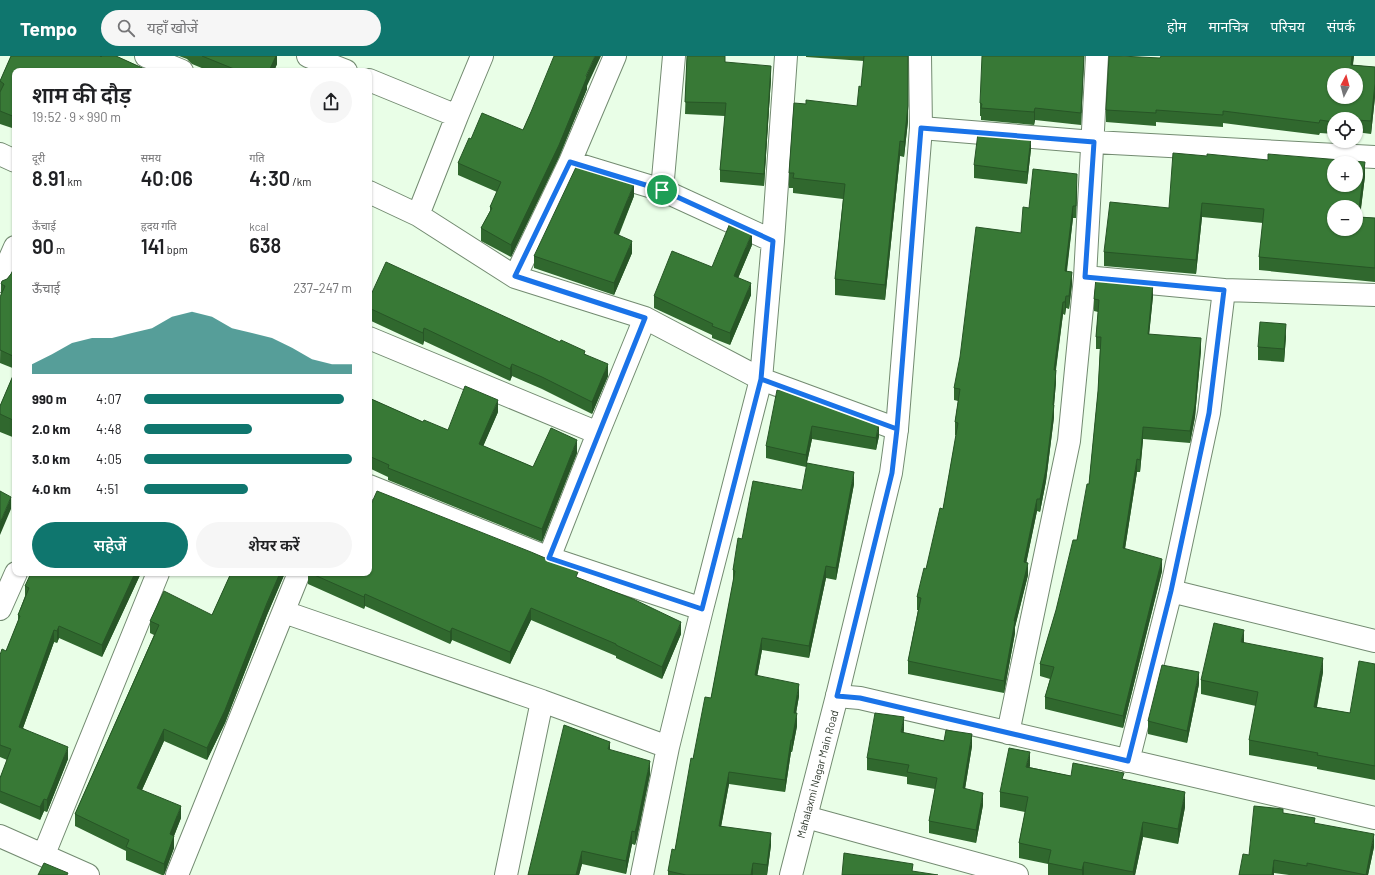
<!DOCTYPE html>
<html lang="hi">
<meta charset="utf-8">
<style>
body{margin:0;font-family:Barlow,"Noto Sans Devanagari",sans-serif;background:#f6f6f6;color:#202124;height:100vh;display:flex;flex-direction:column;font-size:15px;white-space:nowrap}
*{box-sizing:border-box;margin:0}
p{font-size:13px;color:#757577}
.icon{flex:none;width:22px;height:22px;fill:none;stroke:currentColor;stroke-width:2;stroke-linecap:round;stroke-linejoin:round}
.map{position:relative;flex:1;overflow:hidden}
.sheet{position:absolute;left:12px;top:12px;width:360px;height:508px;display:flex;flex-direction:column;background:#fff;border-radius:8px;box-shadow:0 1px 3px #0004}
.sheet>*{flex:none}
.needle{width:26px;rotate:6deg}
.buttons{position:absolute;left:1327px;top:12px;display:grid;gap:8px}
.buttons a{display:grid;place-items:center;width:36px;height:36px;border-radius:50%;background:#fff;box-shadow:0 1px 3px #0004;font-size:20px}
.pin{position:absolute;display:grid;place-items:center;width:34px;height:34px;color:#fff;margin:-17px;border:2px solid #fff;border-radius:50%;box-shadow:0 1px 4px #0007}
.round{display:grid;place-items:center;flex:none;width:42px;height:42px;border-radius:21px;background:#f6f6f6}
.summary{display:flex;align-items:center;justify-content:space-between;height:68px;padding:0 20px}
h1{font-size:22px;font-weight:600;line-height:30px}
.figures{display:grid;grid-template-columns:repeat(3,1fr);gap:6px;height:68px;padding:4px 20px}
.figures div{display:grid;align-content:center}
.figures b{font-size:20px;font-weight:600}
.figures small{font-size:11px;font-weight:400}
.figures p{font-size:11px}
.chart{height:112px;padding:8px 20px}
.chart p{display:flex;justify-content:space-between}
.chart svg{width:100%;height:72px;margin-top:4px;fill:#0f766e;opacity:.7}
.action{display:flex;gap:8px;margin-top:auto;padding:8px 20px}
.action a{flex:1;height:46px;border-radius:24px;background:#0f766e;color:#fff;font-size:16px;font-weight:600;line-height:46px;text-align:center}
.action a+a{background:#f6f6f6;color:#202124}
ul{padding:0 20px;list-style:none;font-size:13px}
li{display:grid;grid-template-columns:64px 48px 1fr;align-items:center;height:30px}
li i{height:10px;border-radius:5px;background:#0f766e}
header{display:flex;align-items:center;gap:24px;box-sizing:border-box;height:56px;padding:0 20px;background:#0f766e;color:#fff}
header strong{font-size:19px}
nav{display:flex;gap:22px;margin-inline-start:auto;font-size:14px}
.search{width:280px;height:36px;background:#f6f6f6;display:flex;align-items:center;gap:10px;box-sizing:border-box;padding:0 14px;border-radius:22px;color:#757577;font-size:15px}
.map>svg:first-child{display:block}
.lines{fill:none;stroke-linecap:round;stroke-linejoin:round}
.street-casing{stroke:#738b71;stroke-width:24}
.secondary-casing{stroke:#738b71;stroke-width:24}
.street{stroke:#fff;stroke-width:22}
.secondary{stroke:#fff;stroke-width:22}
.wall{fill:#30682e}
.shaded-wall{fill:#275526}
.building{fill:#387936;stroke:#275526;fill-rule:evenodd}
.route-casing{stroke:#fff;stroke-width:8}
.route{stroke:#1a73e8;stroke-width:5}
.labels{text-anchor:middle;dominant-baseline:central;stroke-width:4;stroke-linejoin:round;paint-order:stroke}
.street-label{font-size:11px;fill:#2f392e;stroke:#fff}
</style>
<header>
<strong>Tempo</strong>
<div class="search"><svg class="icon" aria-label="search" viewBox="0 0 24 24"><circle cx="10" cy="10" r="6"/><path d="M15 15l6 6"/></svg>यहाँ खोजें</div>
<nav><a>होम</a><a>मानचित्र</a><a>परिचय</a><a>संपर्क</a></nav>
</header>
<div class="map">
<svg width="1375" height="819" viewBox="0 0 1375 819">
<rect width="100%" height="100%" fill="#e9fee7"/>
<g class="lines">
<g class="street-casing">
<path id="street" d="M146 0 182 15
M308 0 346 15
M674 0 662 134 773 185 786 0
M369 24 457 60 482 0
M921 72 1094 86 1375 101
M0 98 15 105
M570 106 662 134
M369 136 418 159 457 60
M418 159 515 221 645 262
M773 185 761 323 897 373
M515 221 570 106 615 0
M1085 221 1224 234
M0 225 15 191
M369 282 598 377 645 262 761 323 702 553 549 502 369 430
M549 502 598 377
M1171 535 1375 585
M0 553 16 517
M284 556 542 645 506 819
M837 640 860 642 1375 762
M542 645 668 691
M1008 677 1069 385 1085 221 1097 0
M1128 705 1171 535 1209 357 1224 234 1375 239
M806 761 1017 819
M0 780 88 819
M44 798 158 517
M177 819 299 517
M642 819 668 691 702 553"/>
</g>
<g class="secondary-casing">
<path id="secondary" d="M791 819 837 640 891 417 897 373 921 72 920 0"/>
</g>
<use href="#street" class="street"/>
<use href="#secondary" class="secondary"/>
</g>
<path class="wall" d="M11 0H100L101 1 102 0H116L149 15H15V73L0 68V25Z
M179 0H277V8L274 15H209L192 8 187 3Z
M687 0H725V6L771 22 764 130 720 126V114L725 60 685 58Z
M806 0H908V65L904 101 900 100 885 244 835 239V223L843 143 793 137V132H789V117L806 48 857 50 861 31 864 5 806 1Z
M1084 0 1081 69 1035 64 1034 69 981 64V60H980V47Z
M1161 0H1354L1353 9 1375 11V41L1371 78 1356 76V63H1334V78L1320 77 1319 79 1223 67V71L1156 66V70L1106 66V54L1160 2Z
M587 30V33L559 101 511 201 481 185V172L490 155V151L497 136 458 119V107L471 83 523 74 531 56Z
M1031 93 1027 128 974 122V109Z
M1365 120 1360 161 1375 162V226L1259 214V201L1263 167 1202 161 1196 218 1104 210V196L1169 152Z
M1077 130 1076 162H1073L1067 215 1072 228 1069 253 1066 252 1065 259 1063 258 1056 314V326L1054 349V361L1046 425 1040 456 1037 455 1026 507 1028 519 1015 571V577L1004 637 908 618V605L918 554H917V541L926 513 943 453 956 379H955V366L958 345 954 344V332L1021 177 1029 152Z
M634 140 619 179 632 197 614 239 534 212V200Z
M752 189 738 222 751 239 730 289 712 282V279L654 252V240L712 211Z
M15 210V313L0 307 1 228 7 223 11 218Z
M1153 240 1149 278 1201 294 1195 361 1190 387 1143 383V385L1140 416H1137L1125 493 1162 515 1123 672 1045 653V641L1050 623 1040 620V608L1077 484 1089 428 1098 335 1100 293H1096V281L1098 256 1094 255V243Z
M369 243 585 298 608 320 592 358 542 333 512 320 510 325 424 285 423 289 369 264Z
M1286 280 1284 306 1258 304V291Z
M15 315V382L0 376V350Z
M369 342 423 366 448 374 498 356 483 390 533 411 577 397 542 486 388 424V421L369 412Z
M823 349 879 380 876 394 812 383 806 411 766 402V390Z
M854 428 836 524 826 522 809 602 762 594 757 620 799 640 796 657 797 670 792 696H791L785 736 729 728 721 770 771 789 767 819H668V815L675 794 693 703 711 642 733 527V514L742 483 802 434Z
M141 517 102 601 59 582 57 587 54 586 23 672 68 703 47 756 44 755 40 764 0 747V722L7 704 0 701V599L6 595 18 565V559L25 540V530Z
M231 517H285L267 559 225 667 207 704 164 685 142 734 181 762 174 780V792L164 819H162L126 804V795L75 770V758L154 579 150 577V565L212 559Z
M308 517H369L578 522 681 578 662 623 616 602V600L531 564 510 608 452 584 450 588 365 550 364 553 308 528Z
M1244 587 1323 616 1317 651 1350 657 1375 608V724L1317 713V711L1249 699V684L1256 650 1201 638V624Z
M1199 628 1187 687 1148 678V665Z
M904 674 903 677 972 690 965 733 983 749 976 787 929 777V765L935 733 907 728V721L867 714V702Z
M610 694 650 718 637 782 635 789 632 788 626 818 582 808 579 819H528Z
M1029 711 1071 720 1124 723 1185 751 1178 788 1143 781 1135 819H1048V808L1019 802V787L1025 756 1000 751V736Z
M1283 757 1315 767 1374 791 1368 819H1289L1274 817V819H1239L1249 799Z"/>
<path class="shaded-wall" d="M276 0H277V8L274 15H269Z
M595 0H601L587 30V33L559 101 511 201V189Z
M1084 0 1081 69V57Z
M1352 0H1354L1351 19V9Z
M771 10V22L764 130V118Z
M1375 28V41L1371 78V65Z
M908 50V65L904 101V86Z
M1035 52V64L1034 69V56Z
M1031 81V93L1027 128V116Z
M900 85V100L885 244V229Z
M1365 106V120L1358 174V161Z
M1077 118V130L1076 162V150Z
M634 128V140L614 189V177Z
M1202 147V161L1196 218V204Z
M1073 150V162L1065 227V215Z
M752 177V189L734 232V220Z
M632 185V197L614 239V227Z
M1072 216V228L1069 253V240Z
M751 227V239L730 289V277Z
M1153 228V240L1148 290V278Z
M1066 240V252L1065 259V246Z
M1063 246V258L1054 326V314Z
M1286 268V280L1284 306V293Z
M424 272V285L423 289V277Z
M1201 282V294L1195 361 1190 387V375Z
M512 308V320L510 325V313Z
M608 308V320L592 358V346Z
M1056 314V326L1053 361V349Z
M498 344V356L479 400V388Z
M1054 349V361L1046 425 1040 456V443Z
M879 367V380L876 394V382Z
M812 370V383L806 411V399Z
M1143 371V383L1140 416V404Z
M577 384V397L542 486V473Z
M1137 403V416L1123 505V492Z
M854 416V428L836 524V512Z
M11 441V453L0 479V467Z
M1037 443V455L1024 518V506Z
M1162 503V515L1123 672V660Z
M1028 507V519L1015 571V577L1004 637V625L1014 565Z
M826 510V522L809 602V590Z
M135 517H141L102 601V589Z
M280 517H285L267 559 225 667 207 704V692Z
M365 538V550L364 553V541Z
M531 552V564L510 608V596Z
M681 566V578L662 623V611Z
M59 570V582L57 587V575Z
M452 572V584L450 588V576Z
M54 574V586L19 683V671Z
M1244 574V588L1241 586Z
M762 582V594L755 632V619Z
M1323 602V616L1314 665V651Z
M1199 616V628L1187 687V675Z
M799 628V640L794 669V657Z
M797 657V670L792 696V684Z
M904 661V674L901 689V676Z
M164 673V685L137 745V732Z
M972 678V690L963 745V732Z
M791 684V696L785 736V724Z
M610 686V699L608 693Z
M68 691V703L47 756V744Z
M1030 696V710L1026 726V711Z
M650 705V718L637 782 635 789V776Z
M729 716V728L719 782V770Z
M1185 736V751L1178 788V773Z
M983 737V749L976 787V774Z
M44 743V755L40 764V751Z
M181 750V762L170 790V778Z
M1143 766V781L1135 819H1133V816Z
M632 775V788L626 818V805Z
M771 777V789L767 819V809Z
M1374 778V791L1368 819H1366Z
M174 780V792L164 819V808Z
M582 795V808L579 819H576Z
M1274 804V819H1272Z
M1084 806V819H1082V814Z
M753 807V819H751Z"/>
<path class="building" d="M11 0H100L101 1 102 0H116L149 15H15V61L0 55V36L4 28 0 25Z
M202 0H276L269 15H239Z
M554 0H595L586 20 587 21 559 89 511 189 481 172 492 152 490 151 501 126 458 107 469 82 471 83 482 57 523 74 531 56Z
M687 0H725V6L771 10 764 118 720 114 726 47 685 46Z
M864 0H908V50L904 86 900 85 885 229 835 223 845 128 793 122 794 117H789L794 47 806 48V44L857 50 859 30 861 31Z
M982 0H1084L1081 57 1035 52 1034 56 981 52 982 48 980 47Z
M1109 0H1121L1160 2 1161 0H1352L1351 9 1375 11V28L1371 65 1356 64V63H1334V66L1320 64 1319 67 1223 55V59L1156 54V57L1106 54ZM1334 19H1356V41H1334Z
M978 77 1031 81 1027 116 974 109Z
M1173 97 1207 100V98L1268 104V98L1365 106 1358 161 1375 162V212L1259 201 1264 153 1202 147 1196 204 1104 196 1110 146 1169 152ZM1334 107H1356V129H1334ZM1334 151H1356V173H1334Z
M577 109 634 128 614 177 632 185 614 227 534 200Z
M1033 113 1077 118 1076 150H1073L1065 215 1072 216 1069 240H1066L1065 246H1063L1054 314H1056L1053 349H1054L1046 413 1040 443H1037L1024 506 1028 507 1014 565H1015L1004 625 908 605 921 542 917 541 924 512 926 513 940 452 943 453 958 367 955 366 960 333 954 332 960 301 976 171 1021 177 1023 151 1029 152Z
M730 167 752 177 734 220 751 227 730 277 712 270 713 268 654 240 672 195 712 211Z
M386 206 560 286 561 284 585 295 584 298 608 308 592 346 542 321 512 308 510 313 424 272 423 277 369 252V243Z
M15 210V301L0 294V241L5 230 1 228 2 225 7 223 11 218Z
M1096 222 1153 228 1148 278 1201 282 1195 349 1190 375 1143 371V373L1140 404 1137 403 1123 492 1162 503 1123 660 1045 641 1054 611 1040 608 1056 554 1073 484H1077L1087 428H1089L1098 335 1101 281H1096L1099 244 1094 243Z
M1260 266 1286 268 1284 293 1258 291Z
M15 315V365L0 358V350Z
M465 330 498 344 479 388 533 411 551 372 577 384 542 473 388 412 389 409 369 400V342L423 366 424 364 448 374Z
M777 334 797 337 823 347V348L879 367 876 382 812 370 806 399 766 390Z
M807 407 854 416 836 512 826 510 809 590 762 582 755 619 799 628 794 657H797L792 684H791L785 724 729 716 719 770 771 777 767 809 753 807 751 819H686L668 815 672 793 675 794 691 702 693 703 705 641 711 642 735 515 733 514 738 482 742 483 753 425 802 434Z
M0 435 11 441 0 467Z
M377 435 531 496 578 516 576 521 633 543 681 566 662 611 616 589V588L531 552 510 596 452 572 450 576 365 538 364 541 310 517H369V453Z
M31 517H135L102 589 59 570 57 575 54 574 19 671 68 691 47 744 44 743 40 751 0 735V722L11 693 0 689V599L2 593 6 595 20 560 18 559 29 532 25 530Z
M231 517H280L267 547 225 654 207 692 164 673 137 732 181 750 170 778 174 780 164 808 126 791 129 784 75 758 159 569 150 565 164 535 212 559Z
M1214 567 1244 574 1241 586 1323 602 1314 651 1350 657 1359 605 1375 608V710L1317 699 1318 697 1249 684 1258 636 1201 624Z
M1162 609 1199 616 1187 675 1148 665Z
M875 657 904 661 901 676 944 685 946 674 972 678 963 732 983 737 976 774 929 765 937 722 907 716 909 709 867 702Z
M564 669 610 686 608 693 650 705 637 769 635 776 632 775 626 805 582 795 576 819H528Z
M1009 692 1030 696 1026 711 1071 720 1073 707 1124 717 1122 723 1185 736 1178 773 1143 766 1133 816 1084 806 1082 814 1048 807 1051 794 1019 787 1028 741 1000 736Z
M1254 750 1283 753V757L1315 762 1314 767 1374 778 1366 819 1307 807V810L1274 804 1272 819H1239L1243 798 1249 799Z
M844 797 913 808 912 815 938 819H842Z
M44 807 68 817 67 819H38Z"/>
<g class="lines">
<g class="route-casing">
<path id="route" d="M662 134 570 106 515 220 645 262 549 502 702 553 761 323 897 373 892 417 837 640 860 642 1128 705 1171 535 1209 357 1224 234 1085 221 1094 86 921 72 897 373 761 323 773 185 662 134"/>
</g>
<use href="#route" class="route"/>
</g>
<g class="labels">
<g class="street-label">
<text transform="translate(817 718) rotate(-75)">Mahalaxmi Nagar Main Road</text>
</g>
</g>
</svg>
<div class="buttons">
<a><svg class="needle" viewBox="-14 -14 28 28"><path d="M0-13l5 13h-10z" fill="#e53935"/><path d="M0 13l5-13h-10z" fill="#757577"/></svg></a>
<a><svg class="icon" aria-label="locate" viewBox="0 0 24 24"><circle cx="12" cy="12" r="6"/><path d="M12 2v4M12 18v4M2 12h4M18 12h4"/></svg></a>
<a>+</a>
<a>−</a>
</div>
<div class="pin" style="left:662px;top:134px;background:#1e9e55"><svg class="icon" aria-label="arrive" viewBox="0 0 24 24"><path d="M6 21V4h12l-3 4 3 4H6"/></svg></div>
<section class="sheet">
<div class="summary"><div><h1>शाम की दौड़</h1><p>19:52 · 9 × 990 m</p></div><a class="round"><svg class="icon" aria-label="share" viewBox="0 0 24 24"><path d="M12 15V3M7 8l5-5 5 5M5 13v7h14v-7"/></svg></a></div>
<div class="figures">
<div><p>दूरी</p><b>8.91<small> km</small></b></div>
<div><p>समय</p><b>40:06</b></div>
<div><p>गति</p><b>4:30<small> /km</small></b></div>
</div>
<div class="figures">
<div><p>ऊँचाई</p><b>90<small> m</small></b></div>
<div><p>हृदय गति</p><b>141<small> bpm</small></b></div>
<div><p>kcal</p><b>638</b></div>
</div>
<div class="chart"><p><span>ऊँचाई</span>237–247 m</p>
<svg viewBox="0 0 160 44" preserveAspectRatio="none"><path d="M0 44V38L10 32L20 25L30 22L40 22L50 19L60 16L70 9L80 6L90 9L100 16L110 19L120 22L130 28L140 35L150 38L160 38V44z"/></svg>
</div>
<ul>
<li><b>990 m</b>4:07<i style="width:96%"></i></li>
<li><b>2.0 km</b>4:48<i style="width:52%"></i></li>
<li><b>3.0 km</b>4:05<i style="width:100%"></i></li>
<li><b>4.0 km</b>4:51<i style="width:50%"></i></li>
</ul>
<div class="action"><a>सहेजें</a><a>शेयर करें</a></div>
</section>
</div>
